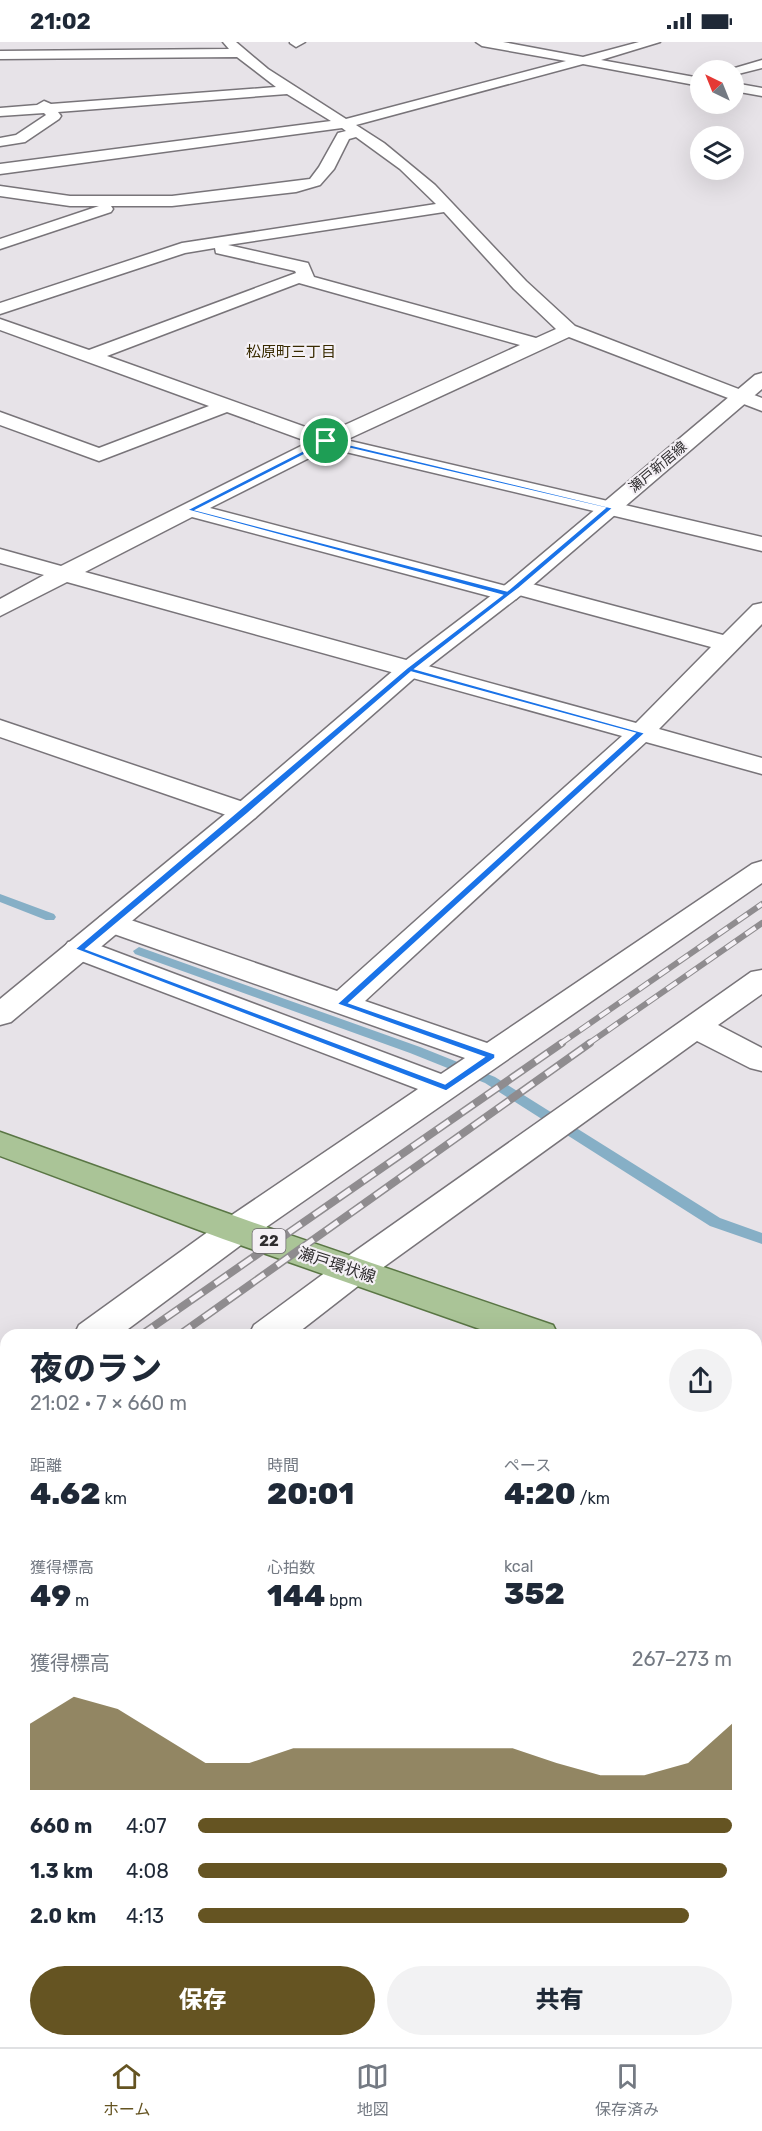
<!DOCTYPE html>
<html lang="ja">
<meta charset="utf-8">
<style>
body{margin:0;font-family:Rubik,"Noto Sans JP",sans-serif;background:#f2f2f3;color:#1f2937;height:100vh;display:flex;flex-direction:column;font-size:22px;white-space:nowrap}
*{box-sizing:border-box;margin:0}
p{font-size:20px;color:#747a83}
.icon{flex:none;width:33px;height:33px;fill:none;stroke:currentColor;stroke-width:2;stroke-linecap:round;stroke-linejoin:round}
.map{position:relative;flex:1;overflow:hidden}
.details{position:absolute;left:0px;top:1287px;width:762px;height:718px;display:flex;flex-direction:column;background:#fff;border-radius:18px 18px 0 0;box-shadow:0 6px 24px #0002}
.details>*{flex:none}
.needle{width:39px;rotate:317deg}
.controls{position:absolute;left:690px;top:18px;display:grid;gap:12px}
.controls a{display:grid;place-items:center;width:54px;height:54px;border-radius:50%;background:#fff;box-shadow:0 6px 24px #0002;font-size:30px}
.pin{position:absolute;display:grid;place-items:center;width:51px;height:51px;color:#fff;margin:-26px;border:3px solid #fff;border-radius:50%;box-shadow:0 2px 6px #0007}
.round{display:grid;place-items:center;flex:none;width:63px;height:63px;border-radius:32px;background:#f2f2f3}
.summary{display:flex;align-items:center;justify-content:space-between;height:102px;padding:0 30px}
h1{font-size:33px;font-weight:800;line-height:45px}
.figures{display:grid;grid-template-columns:repeat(3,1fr);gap:9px;height:102px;padding:6px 30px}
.figures div{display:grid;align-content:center}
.figures b{font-size:30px;font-weight:800}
.figures small{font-size:16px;font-weight:400}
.figures p{font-size:16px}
.chart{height:168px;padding:12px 30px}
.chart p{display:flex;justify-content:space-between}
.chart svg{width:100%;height:108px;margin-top:6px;fill:#655422;opacity:.7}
.action{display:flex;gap:12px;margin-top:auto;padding:12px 30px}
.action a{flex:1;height:69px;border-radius:36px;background:#655422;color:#fff;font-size:24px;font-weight:800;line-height:69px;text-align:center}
.action a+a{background:#f2f2f3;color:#1f2937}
ul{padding:0 30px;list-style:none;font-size:20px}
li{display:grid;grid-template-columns:96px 72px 1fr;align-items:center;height:45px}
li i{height:15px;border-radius:8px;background:#655422}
.status{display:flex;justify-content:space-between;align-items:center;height:42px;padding:0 30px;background:#fff;direction:ltr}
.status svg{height:16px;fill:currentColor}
.tab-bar{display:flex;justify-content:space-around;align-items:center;height:84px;border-top:2px solid #e0e1e3;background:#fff;font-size:16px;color:#747a83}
.tab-bar a{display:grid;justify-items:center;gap:3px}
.tab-bar .selected{color:#655422}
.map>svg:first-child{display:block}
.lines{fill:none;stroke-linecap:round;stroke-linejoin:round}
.stream{fill:#86afc6;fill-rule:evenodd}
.minor-casing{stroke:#787479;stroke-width:3}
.tertiary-casing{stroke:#787479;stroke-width:3}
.primary-casing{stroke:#5a7645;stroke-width:3}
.minor{fill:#fff;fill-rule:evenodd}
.tertiary{fill:#fff;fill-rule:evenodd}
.primary{fill:#aac497;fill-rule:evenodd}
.rail-far1-casing{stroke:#8f8c8f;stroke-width:6}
.rail-casing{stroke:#8f8c8f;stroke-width:8}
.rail-far1{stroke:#f4f0f5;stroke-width:4;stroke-dasharray:12;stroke-linecap:butt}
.rail{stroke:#f4f0f5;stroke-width:5;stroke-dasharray:15;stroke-linecap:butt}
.route{fill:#1a73e8;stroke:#fff;stroke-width:1.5;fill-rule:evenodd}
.labels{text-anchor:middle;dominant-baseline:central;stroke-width:4.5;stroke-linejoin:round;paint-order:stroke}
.far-street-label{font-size:14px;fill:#302e30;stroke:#f4f0f5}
.far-neighbourhood-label{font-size:15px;fill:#382a00;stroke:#f4f0f5}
.shield{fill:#f4f0f5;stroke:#6b686b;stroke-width:1.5}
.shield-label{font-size:15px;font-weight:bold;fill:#302e30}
.street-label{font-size:16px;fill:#302e30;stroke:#f4f0f5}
</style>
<div class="status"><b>21:02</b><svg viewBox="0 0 49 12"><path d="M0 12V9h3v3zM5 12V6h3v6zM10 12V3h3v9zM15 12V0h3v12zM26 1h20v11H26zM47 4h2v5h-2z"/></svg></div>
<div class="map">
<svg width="762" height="2005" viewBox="0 0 762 2005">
<rect width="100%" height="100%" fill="#e7e3e8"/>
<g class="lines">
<path class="stream" d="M0 852 54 872 56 875 54 878H46L0 860Z
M139 905 420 1005 495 1035 720 1176 762 1191V1202L710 1184 485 1041 410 1011 135 912 133 909Z"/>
<g class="minor-casing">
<path id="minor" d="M223 0H236L268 27 346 77 566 19 482 4 476 0H503L583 15 639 0H660L601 18 700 36V44L583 22 356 83 384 101 435 143 526 239 575 284 762 356V369L569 295 346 398 762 495V509L329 406 210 466 506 544 509 540 517 538 723 593 753 563 762 561V582L659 687 762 716V732L646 700 365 959 487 1001 752 822 762 819V841L249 1197 120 1293H74L79 1283 223 1179 418 1047 68 914 63 907 68 900 79 898 90 900 441 1032 465 1016 100 887 96 881 100 875 111 872 122 875 337 949 622 694 67 540 0 574V557L44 533 0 521V507L61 524 309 400 227 370 99 419 0 383V370L99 406 209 364 0 288V277L89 308 296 231 295 229 216 211 215 206 185 211 0 272V261L182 201 436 162 400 127 356 95 349 97 334 127 320 143 296 150 172 164H111L113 167 111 170 0 207V197L99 164H70L0 154V144L70 154H172L310 137 319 125 338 91 346 89 342 86 0 132V122L331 79 287 52 58 70 61 74 59 77 25 100 0 104V96L16 93 46 73 44 71 0 74V66L37 63 44 59 51 62 276 45 237 15 0 17V9L229 7ZM444 170 514 247 556 287 536 296 314 235 308 221 228 203ZM299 241 520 303 325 392 107 314ZM192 475 500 557H516L519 553 711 605 636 681 85 530Z
M305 0 296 5 290 1V0Z
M762 18V26L734 33V28H728Z
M734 41 762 46V54L734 49Z
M0 678 255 764 259 770 255 776 245 778 235 776 0 695Z
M762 928V952L718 983 762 1006V1029L750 1026 697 999 367 1237 295 1293H249L254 1283 341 1219 751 930Z
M6 1342V1374L0 1376V1344Z
M762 1426V1464L756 1466V1428Z
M6 1489V1529L0 1531V1491Z
M756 1847 762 1849V1897L756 1895Z
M294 2000H349L347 2005H291Z"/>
</g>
<g class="tertiary-casing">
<path id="tertiary" d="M762 331V347L525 550 419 632 255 776 11 980 0 983V957L235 764 401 622 509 540 755 333Z"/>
</g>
<g class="primary-casing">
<path id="primary" d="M0 1090 249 1179 553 1283 558 1293H497L223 1197 0 1114Z
M756 1355 762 1357V1387L756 1385Z"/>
</g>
<use href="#minor" class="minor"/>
<use href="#tertiary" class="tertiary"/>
<use href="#primary" class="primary"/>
<g class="rail-far1-casing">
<path id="rail-far1" d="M560 1002 762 862
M588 1002 762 881"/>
</g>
<g class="rail-casing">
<path id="rail" d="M141 1293 562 1001
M179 1293 590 1001
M0 1403 6 1397
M0 1434 6 1429"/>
</g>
<use href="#rail-far1" class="rail-far1"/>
<use href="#rail" class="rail"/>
</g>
<path class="route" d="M326 397 613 466 519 546 415 627 645 691 349 961 495 1012V1016L446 1049 75 907 407 626 502 553 187 468ZM327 401 605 466 507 549 196 468ZM411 630 635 691 337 962 484 1015 445 1042 86 907 248 771Z"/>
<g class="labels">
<g class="far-street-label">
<text transform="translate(658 425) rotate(-40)">瀬戸新居線</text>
</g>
<g class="far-neighbourhood-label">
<text x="291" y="310">松原町三丁目</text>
</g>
<rect class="shield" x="252.5" y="1187" width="33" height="24" rx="4.5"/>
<g class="shield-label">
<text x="269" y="1199">22</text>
</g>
<g class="street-label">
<text transform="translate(337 1223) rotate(18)">瀬戸環状線</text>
</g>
</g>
</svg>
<div class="controls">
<a><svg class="needle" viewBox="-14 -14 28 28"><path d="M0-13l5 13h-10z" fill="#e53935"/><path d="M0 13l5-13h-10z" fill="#747a83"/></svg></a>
<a><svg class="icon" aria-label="layers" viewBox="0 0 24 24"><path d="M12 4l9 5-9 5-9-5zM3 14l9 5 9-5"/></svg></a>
</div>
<div class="pin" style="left:326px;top:399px;background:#1e9e55"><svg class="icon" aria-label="arrive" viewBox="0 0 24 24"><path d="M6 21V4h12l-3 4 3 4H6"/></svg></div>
<section class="details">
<div class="summary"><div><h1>夜のラン</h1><p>21:02 · 7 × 660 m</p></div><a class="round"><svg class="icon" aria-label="share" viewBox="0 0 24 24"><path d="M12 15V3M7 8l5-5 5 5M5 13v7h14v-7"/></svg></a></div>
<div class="figures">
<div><p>距離</p><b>4.62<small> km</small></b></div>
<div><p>時間</p><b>20:01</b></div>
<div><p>ペース</p><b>4:20<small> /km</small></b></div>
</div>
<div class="figures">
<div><p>獲得標高</p><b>49<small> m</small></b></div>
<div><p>心拍数</p><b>144<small> bpm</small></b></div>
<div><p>kcal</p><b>352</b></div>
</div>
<div class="chart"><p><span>獲得標高</span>267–273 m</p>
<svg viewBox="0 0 160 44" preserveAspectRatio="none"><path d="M0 44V17L10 6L20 11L30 22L40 33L50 33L60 27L70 27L80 27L90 27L100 27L110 27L120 33L130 38L140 38L150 33L160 17V44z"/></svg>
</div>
<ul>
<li><b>660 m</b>4:07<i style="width:100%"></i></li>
<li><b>1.3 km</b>4:08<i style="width:99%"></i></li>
<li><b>2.0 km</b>4:13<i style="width:92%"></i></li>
</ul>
<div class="action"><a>保存</a><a>共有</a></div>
</section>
</div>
<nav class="tab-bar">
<a class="selected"><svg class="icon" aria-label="home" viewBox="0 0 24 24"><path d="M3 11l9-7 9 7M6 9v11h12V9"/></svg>ホーム</a>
<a><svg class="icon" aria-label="map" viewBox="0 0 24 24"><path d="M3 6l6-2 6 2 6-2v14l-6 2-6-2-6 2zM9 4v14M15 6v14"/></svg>地図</a>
<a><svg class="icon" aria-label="saved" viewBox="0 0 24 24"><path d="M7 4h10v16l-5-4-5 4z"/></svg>保存済み</a>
</nav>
